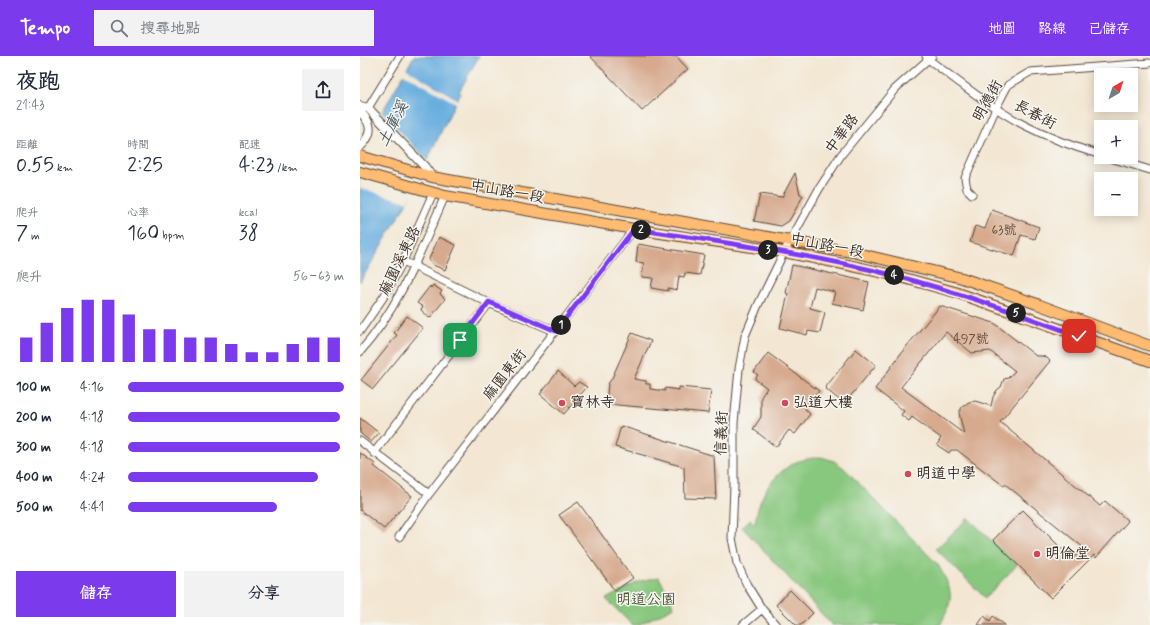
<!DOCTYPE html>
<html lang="zh-TW">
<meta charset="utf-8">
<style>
body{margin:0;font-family:Mynerve,"LXGW WenKai TC",sans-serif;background:#f2f2f3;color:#1f2937;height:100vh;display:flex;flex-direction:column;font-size:15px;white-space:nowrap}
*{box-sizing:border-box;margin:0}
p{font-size:13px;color:#747a83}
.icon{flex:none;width:22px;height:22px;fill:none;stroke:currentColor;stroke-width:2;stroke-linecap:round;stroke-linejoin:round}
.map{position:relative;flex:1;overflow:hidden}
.details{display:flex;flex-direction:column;background:#fff;width:360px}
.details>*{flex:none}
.needle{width:26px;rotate:39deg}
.fabs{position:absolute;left:734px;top:12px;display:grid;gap:8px}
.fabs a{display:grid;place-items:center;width:44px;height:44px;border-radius:0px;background:#fff;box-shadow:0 2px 10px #0003;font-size:20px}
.pin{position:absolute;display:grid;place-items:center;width:34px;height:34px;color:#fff;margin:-17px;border-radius:8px;box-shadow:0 2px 6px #0006}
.km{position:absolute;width:20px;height:20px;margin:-10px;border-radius:50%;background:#222;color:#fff;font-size:11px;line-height:20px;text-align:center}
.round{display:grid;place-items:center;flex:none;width:42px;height:42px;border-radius:0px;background:#f2f2f3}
.summary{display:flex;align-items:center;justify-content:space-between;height:68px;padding:0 16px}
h1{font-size:22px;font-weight:600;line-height:30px}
.metrics{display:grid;grid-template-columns:repeat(3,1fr);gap:6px;height:68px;padding:4px 16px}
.metrics div{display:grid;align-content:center}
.metrics b{font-size:20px;font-weight:600}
.metrics small{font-size:11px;font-weight:400}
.metrics p{font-size:11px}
.chart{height:112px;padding:8px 16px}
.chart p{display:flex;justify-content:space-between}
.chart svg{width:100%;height:72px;margin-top:4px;stroke:#7c3aed;stroke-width:6}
.cta{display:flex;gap:8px;margin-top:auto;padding:8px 16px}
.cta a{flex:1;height:46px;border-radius:0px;background:#7c3aed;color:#fff;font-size:16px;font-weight:600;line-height:46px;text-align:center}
.cta a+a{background:#f2f2f3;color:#1f2937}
ul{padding:0 16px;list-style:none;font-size:13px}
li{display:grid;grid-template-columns:64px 48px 1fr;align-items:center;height:30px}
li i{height:10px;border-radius:5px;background:#7c3aed}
header{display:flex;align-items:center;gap:24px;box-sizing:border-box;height:56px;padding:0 20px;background:#7c3aed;color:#fff}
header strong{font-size:19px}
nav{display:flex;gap:22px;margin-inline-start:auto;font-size:14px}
.search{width:280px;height:36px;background:#f2f2f3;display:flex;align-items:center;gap:10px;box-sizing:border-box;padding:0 14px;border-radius:0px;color:#747a83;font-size:15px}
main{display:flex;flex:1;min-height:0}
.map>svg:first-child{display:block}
.green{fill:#88c77e;stroke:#62784e}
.water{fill:#67adde;stroke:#516c7e}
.pier{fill:#f3e7d3}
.building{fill:#d7aa8e;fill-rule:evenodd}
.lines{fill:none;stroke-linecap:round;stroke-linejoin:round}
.minor-casing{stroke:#574639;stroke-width:9}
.tertiary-casing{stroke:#574639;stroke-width:10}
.primary-casing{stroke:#574639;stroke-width:12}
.minor{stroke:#fff;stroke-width:7}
.tertiary{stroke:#fff;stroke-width:8}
.primary{stroke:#febb71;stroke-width:10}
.route-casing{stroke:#fff;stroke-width:8}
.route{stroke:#7c3aed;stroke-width:5}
.poi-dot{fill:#d1495b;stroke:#f6f6f2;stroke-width:1.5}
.labels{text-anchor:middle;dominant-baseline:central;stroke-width:3;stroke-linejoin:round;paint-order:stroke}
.number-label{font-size:13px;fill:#624a3a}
.street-label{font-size:15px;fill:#3b2a1e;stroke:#f6f6f2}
.poi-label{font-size:15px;fill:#3b2a1e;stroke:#f6f6f2;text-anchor:start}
.park-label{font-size:15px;fill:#52593b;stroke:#f6f6f2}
.water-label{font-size:16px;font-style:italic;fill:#4a5861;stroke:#f6f6f2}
</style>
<header>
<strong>Tempo</strong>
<div class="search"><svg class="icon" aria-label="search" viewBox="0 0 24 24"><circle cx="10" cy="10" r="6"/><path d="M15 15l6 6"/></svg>搜尋地點</div>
<nav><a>地圖</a><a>路線</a><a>已儲存</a></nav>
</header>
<main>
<section class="details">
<div class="summary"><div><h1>夜跑</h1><p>21:43</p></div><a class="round"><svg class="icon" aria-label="share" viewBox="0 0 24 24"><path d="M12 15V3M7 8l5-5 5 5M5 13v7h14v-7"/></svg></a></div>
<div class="metrics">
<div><p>距離</p><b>0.55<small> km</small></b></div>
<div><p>時間</p><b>2:25</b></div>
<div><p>配速</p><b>4:23<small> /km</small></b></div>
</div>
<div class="metrics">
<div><p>爬升</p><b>7<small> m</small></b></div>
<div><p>心率</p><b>160<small> bpm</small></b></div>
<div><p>kcal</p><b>38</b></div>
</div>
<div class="chart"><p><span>爬升</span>56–63 m</p>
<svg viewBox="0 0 160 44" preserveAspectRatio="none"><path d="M5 44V29M15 44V20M25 44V11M35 44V6M45 44V6M55 44V15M65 44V24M75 44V24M85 44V29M95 44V29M105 44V33M115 44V38M125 44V38M135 44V33M145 44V29M155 44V29"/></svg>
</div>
<ul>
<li><b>100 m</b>4:16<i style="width:100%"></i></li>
<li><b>200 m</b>4:18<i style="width:98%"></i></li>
<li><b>300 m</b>4:18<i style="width:98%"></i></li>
<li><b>400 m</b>4:24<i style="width:88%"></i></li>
<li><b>500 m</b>4:41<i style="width:69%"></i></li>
</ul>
<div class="cta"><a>儲存</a><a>分享</a></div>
</section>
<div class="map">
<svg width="790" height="569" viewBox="0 0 790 569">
<rect width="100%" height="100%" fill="#f6f6f2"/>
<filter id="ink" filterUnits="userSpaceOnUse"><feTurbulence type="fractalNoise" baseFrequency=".025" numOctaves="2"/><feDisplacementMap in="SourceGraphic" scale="8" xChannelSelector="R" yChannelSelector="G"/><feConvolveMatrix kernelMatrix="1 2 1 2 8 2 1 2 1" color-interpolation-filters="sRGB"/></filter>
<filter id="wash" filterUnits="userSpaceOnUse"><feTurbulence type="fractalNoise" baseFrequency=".012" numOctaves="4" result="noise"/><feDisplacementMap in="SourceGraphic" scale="16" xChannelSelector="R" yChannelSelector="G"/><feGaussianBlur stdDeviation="0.9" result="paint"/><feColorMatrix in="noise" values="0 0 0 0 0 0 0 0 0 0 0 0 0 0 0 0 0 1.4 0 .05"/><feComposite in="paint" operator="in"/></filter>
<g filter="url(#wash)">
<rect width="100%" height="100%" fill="#f3e7d3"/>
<path class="green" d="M461 401 474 405 484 412 578 509C593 535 595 542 580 569H472L382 471 390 463 395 468C398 442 411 420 434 407 442 403 452 402 461 401Z
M608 462 657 509 625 542 576 493Z
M299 521 314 551 278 569H272L246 543 280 525Z"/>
<path class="water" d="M54 0H119L99 36 101 37 97 43 46 148 0 226V116L21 58Z"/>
<path class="pier" d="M45 12 98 44 96 47 42 17Z
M22 56 68 106 58 127 47 146 0 132V109L8 87Z"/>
<g id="blocks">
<path class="building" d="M230 0H316L328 13 282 55Z
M435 117 440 138 443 140 429 165 421 170 394 165 400 138 422 141Z
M632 154 679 171 675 183 661 179 654 200 610 186 615 170 625 173Z
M79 181 96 189 85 214 73 209 69 203Z
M278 188 344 199 340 219 325 217 324 221 319 220 317 234 308 232V235L291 232 293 222 282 221 284 207 276 206Z
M432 209 509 226 503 254 472 247 475 236 455 231 450 252 465 256 460 277 448 275 447 279 420 272 428 238 426 237Z
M73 229 82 235 80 238 85 243 70 262 61 254 63 251 57 247 70 230 71 232Z
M580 250 634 267 676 300H682L687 302 690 305 640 366 740 450 745 445 768 465 736 502 734 499 691 542 633 484 663 454 712 503 724 492 645 428 644 430 597 394H591L589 397 577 389 581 382 552 361 549 365 541 359 544 355 515 333 542 296ZM586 276 612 297 630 295 655 315 648 322 644 323 641 331 637 334 633 341 631 350 615 345 609 346 602 351 599 357 604 378 541 331Z
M47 260 63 272 13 333 1 324 37 279 34 277Z
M272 277 291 285 274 323 286 325V328H290V333L305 335V332L319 334V331L351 334 348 357 246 348 248 328 252 322Z
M496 293 516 309 484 348 465 332Z
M408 297 459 335 445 353 450 358 435 378 429 374 416 391 393 373 401 361V341L407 332 395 323 398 319 394 316Z
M198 315 214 330 219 326 227 331 204 358 180 338Z
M0 362 19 377 11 386 0 377Z
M261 370 354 400 356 443 325 442 324 411 255 391Z
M0 397 15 408 14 410 52 440 24 473 0 454Z
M218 446 273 522 255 535 199 459Z
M430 534 453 557 441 569H436L416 549Z
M624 560 630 565 633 560 645 569H618Z"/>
</g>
</g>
<g filter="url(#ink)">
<use href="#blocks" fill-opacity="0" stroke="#574639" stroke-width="1"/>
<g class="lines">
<g class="minor-casing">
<path id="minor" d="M566 0 568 3C599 26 630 51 664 69 689 82 714 91 741 99
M8 52 40 0
M747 101 790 114
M612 138 607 133 605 122 636 52 648 29 670 16 790 7
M43 205 129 247 195 275
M0 275 25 239 43 205 73 137
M0 296C39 252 61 194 85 140
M0 385 69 438
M14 397 129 247
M39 481 69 438 274 173
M383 569 402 553
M416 569 402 553 387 529 377 507 372 482 374 430V367L379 313 385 280 399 247 424 196 459 133 481 99 535 33 572 0"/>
</g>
<g class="tertiary-casing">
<path id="tertiary" d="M0 50 8 52 65 111 72 121
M0 56C13 68 13 78 0 91"/>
</g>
<g class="primary-casing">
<path id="primary" d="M0 100 72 121 492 196 602 222 677 248 790 290
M0 116 85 140 274 173 424 196 488 209 537 220 595 236 632 249 790 305"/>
</g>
<use href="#minor" class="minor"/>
<use href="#tertiary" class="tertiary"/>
<use href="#primary" class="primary"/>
</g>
</g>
<g class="lines" filter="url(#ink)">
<g class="route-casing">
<path id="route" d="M100 284 129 246 196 275 274 173C362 186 450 198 536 220 598 236 659 258 719 280"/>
</g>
<use href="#route" class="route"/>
</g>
<g class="poi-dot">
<circle cx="202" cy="347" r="4"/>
<circle cx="425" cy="347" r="4"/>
<circle cx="548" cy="418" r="4"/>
<circle cx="677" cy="498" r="4"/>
</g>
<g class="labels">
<g class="number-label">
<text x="644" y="174">63號</text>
<text x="611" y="283">497號</text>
</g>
<g class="street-label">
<text transform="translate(628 45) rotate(-61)">明德街</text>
<text transform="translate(675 59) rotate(28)">長春街</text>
<text transform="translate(482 78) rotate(-53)">中華路</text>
<text transform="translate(147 136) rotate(10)">中山路一段</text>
<text transform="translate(467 190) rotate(11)">中山路一段</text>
<text transform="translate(40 205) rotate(-64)">麻園溪東路</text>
<text transform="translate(145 319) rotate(-52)">麻園東街</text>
<text transform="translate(362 377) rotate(-88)">信義街</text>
</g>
<g class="poi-label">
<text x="210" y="347">寶林寺</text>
<text x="433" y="347">弘道大樓</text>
<text x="556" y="418">明道中學</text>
<text x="685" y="498">明倫堂</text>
</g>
<g class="park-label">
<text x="286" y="544">明道公園</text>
</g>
<g class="water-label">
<text transform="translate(33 68) rotate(-63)">土庫溪</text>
</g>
</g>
</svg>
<div class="fabs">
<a><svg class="needle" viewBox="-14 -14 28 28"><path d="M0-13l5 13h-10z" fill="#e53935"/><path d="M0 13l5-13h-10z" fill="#747a83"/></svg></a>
<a>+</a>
<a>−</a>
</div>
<div class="pin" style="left:100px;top:284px;background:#1e9e55"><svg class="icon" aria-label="arrive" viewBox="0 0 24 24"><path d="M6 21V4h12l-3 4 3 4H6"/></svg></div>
<div class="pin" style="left:719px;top:280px;background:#d93025"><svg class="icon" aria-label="check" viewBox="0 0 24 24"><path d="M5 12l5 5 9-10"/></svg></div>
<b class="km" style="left:201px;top:269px">1</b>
<b class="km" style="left:281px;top:174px">2</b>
<b class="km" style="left:408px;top:194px">3</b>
<b class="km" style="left:534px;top:219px">4</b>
<b class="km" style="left:656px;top:257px">5</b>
</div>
</main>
